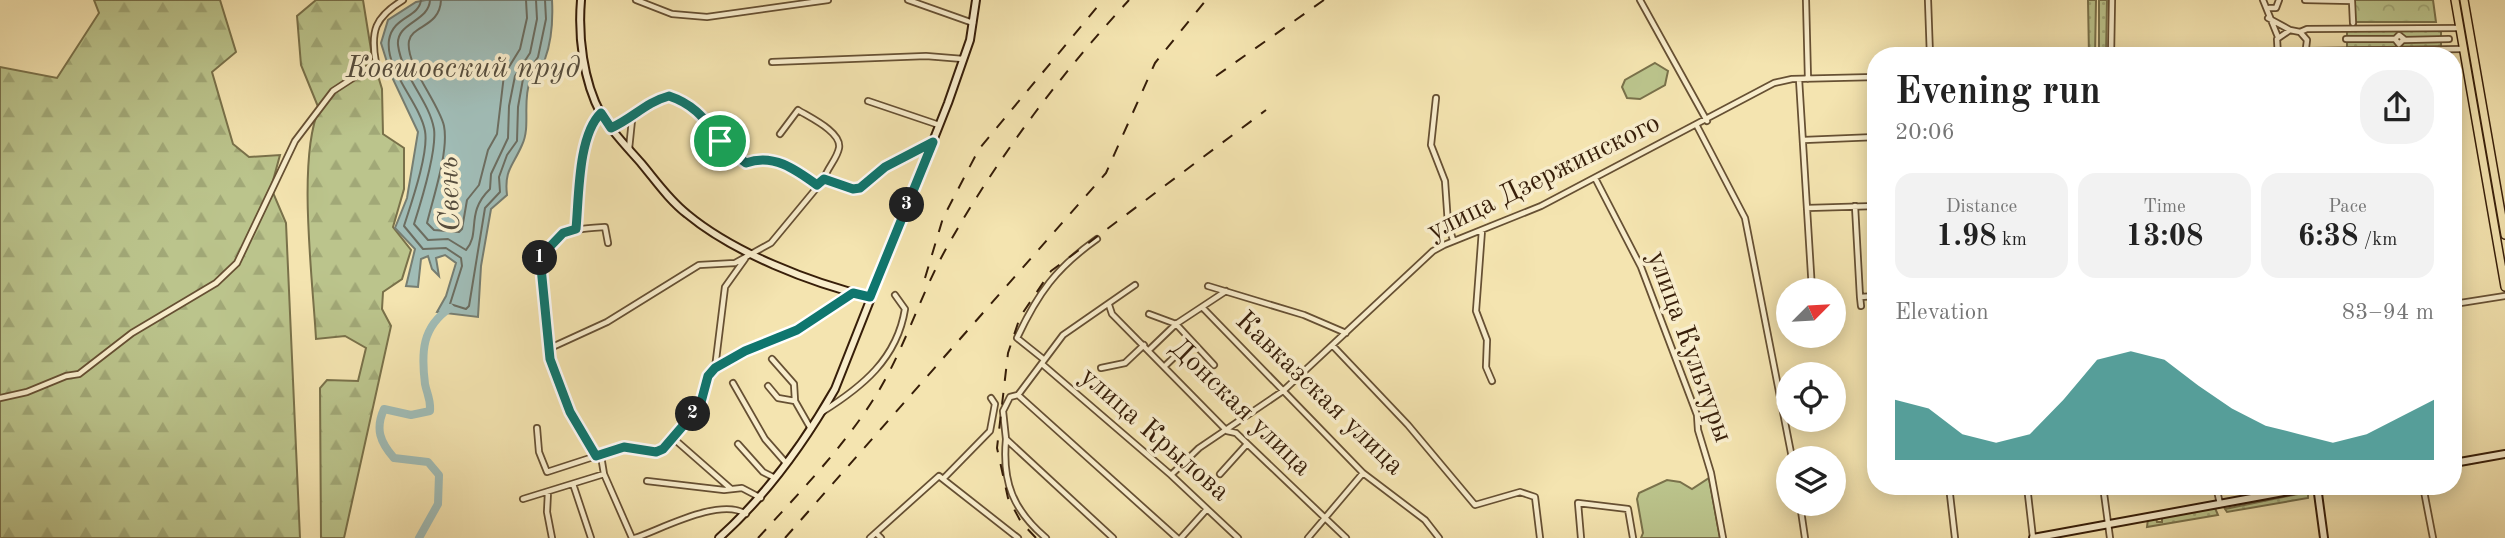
<!DOCTYPE html>
<meta charset="utf-8">
<style>
body{margin:0;font-family:"Old Standard TT",serif;background:#f2f2f2;color:#222;height:100vh;display:flex;flex-direction:column;font-size:26px;white-space:nowrap}
*{box-sizing:border-box;margin:0}
p{font-size:23px;color:#767676}
.icon{flex:none;width:38px;height:38px;fill:none;stroke:currentColor;stroke-width:2;stroke-linecap:round;stroke-linejoin:round}
.map{position:relative;flex:1;overflow:hidden}
.drawer{position:absolute;left:1867px;top:47px;width:595px;height:448px;display:flex;flex-direction:column;background:#fff;border-radius:28px;box-shadow:0 4px 18px #0003}
.drawer>*{flex:none}
.needle{width:46px;rotate:66deg}
.fabs{position:absolute;left:1776px;top:278px;display:grid;gap:14px}
.fabs a{display:grid;place-items:center;width:70px;height:70px;border-radius:50%;background:#fff;box-shadow:0 4px 18px #0003;font-size:35px}
.pin{position:absolute;display:grid;place-items:center;width:60px;height:60px;color:#fff;margin:-30px;border:4px solid #fff;border-radius:50%;box-shadow:0 2px 7px #0007}
.km{position:absolute;width:35px;height:35px;margin:-18px;border-radius:50%;background:#222;color:#fff;font-size:19px;line-height:35px;text-align:center}
.round{display:grid;place-items:center;flex:none;width:74px;height:74px;border-radius:28px;background:#f2f2f2}
.summary{display:flex;align-items:center;justify-content:space-between;height:119px;padding:0 28px}
h1{font-size:38px;font-weight:700;line-height:52px}
.figures{display:grid;grid-template-columns:repeat(3,1fr);gap:10px;height:119px;padding:7px 28px}
.figures div{display:grid;align-content:center;border-radius:18px;background:#f2f2f2;text-align:center}
.figures b{font-size:30px;font-weight:700}
.figures small{font-size:19px;font-weight:400}
.figures p{font-size:19px}
.chart{height:196px;padding:14px 28px}
.chart p{display:flex;justify-content:space-between}
.chart svg{width:100%;height:126px;margin-top:7px;fill:#0f766e;opacity:.7}
.map>svg:first-child{display:block}
.grass{fill:url(#grass-dots);stroke:#79714a;stroke-width:2}
.forest{fill:url(#forest-firs);stroke:#79714a;stroke-width:2}
.park{fill:url(#park-crowns);stroke:#79714a;stroke-width:2}
.pitch{fill:#bbc48c;stroke:#79714a;stroke-width:2}
.water{fill:#a0bcb6;stroke:#767d71;stroke-width:2}
.lines{fill:none;stroke-linecap:round;stroke-linejoin:round}
.shore{stroke:#6c6d60;stroke-width:2}
.river{stroke:#a0bcb6;stroke-width:8}
.street-casing{stroke:#665033;stroke-width:8}
.secondary-casing{stroke:#371e09;stroke-width:10}
.primary-casing{stroke:#371e09;stroke-width:10}
.street{stroke:#f8edcc;stroke-width:4.5}
.secondary{stroke:#f8edcc;stroke-width:6}
.primary{stroke:#f4e4b0;stroke-width:7}
.rail{stroke:#371e09;stroke-width:2;stroke-dasharray:12 12;stroke-linecap:butt}
.route-casing{stroke:#fff;stroke-width:14}
.route{stroke:#0f766e;stroke-width:9}
.labels{text-anchor:middle;dominant-baseline:central;stroke-width:7;stroke-linejoin:round;paint-order:stroke}
.street-label{font-size:28px;fill:#371e09;stroke:#f8edcc}
.water-label{font-size:30px;font-style:italic;fill:#564d3d;stroke:#f8edcc}
</style>
<div class="map">
<svg width="2505" height="538" viewBox="0 0 2505 538">
<defs>
<pattern id="grass-dots" width="8" height="8" patternUnits="userSpaceOnUse" patternTransform="scale(1.75)"><rect width="8" height="8" fill="#bbc48c"/><path d="M2 2h.1M6 6h.1" fill="none" stroke="#a1a877" stroke-width="1.8" stroke-linecap="round"/></pattern>
<pattern id="forest-firs" width="22" height="20" patternUnits="userSpaceOnUse" patternTransform="scale(1.75)"><rect width="22" height="20" fill="#bbc48c"/><path d="M5 1l3.5 6h-7zM16 11l3.5 6h-7z" fill="#a1a877"/></pattern>
<pattern id="park-crowns" width="20" height="18" patternUnits="userSpaceOnUse" patternTransform="scale(1.75)"><rect width="20" height="18" fill="#bbc48c"/><path d="M2 6a3 3 0 1 1 6 0M12 15a3 3 0 1 1 6 0" fill="none" stroke="#a1a877"/></pattern>
</defs>
<rect width="100%" height="100%" fill="#f4e4b0"/>
<filter id="stains"><feTurbulence type="fractalNoise" baseFrequency=".00286" numOctaves="4"/><feColorMatrix values="0 0 0 0 .2 0 0 0 0 .09 0 0 0 0 .02 0 0 0 .5 -.17"/></filter>
<radialGradient id="worn" r=".72"><stop offset=".6" stop-color="#630" stop-opacity="0"/><stop offset="1" stop-color="#630" stop-opacity=".3"/></radialGradient>
<path class="grass" d="M2088 0H2096L2095 56H2089Z
M2099 0H2107L2106 56H2099Z
M2347 31H2441V48L2347 47Z
M2308 492V498L2227 512 2225 509Z
M2215 508 2218 515 2147 527 2148 519 2156 518 2157 522H2162V517Z"/>
<path class="forest" d="M94 0H220L236 52 212 72 233 144 249 157 280 155 271 188 286 223 300 538H0V67L57 78 99 13Z
M316 0H363L372 56 382 89 383 134 404 148V189L393 227 411 250 402 279 383 292 382 309 391 326 344 538H321L320 388 327 380 358 381 366 348 345 336 316 339C313 282 297 159 319 109L301 65 297 16Z"/>
<path class="park" d="M2353 0H2433L2436 22H2354Z"/>
<path class="pitch" d="M1655 63 1668 71 1665 85 1640 99 1627 98 1622 87 1625 80Z
M1709 478 1720 538H1641L1643 533 1637 499 1639 493 1667 480 1680 482 1692 489Z"/>
<path class="water" d="M426 0H552C553 19 552 40 545 59 542 67 533 73 530 81 522 101 531 127 522 145 513 166 504 170 507 195L491 209 481 266 478 317 437 312 446 296 456 263 445 255 436 258 439 276 432 269 428 256 421 259 418 287 406 286 415 249 395 228 407 198 418 132 391 75 381 43 388 20 416 2Z"/>
<g class="lines">
<path class="shore" d="M421 0C419 18 393 16 389 40 385 70 420 103 425 131 429 153 411 204 404 226L423 249 446 248 461 258 462 266 450 304 466 309 469 306 485 208 500 192 499 177 507 155 517 141 518 107 523 79 538 57 546 19 545 0
M430 0C429 22 396 22 398 45 402 76 429 100 434 129 437 152 421 202 414 224L428 240 448 239 466 250C481 233 465 213 490 189L491 174 508 138 509 106 515 76 530 53 537 19 536 0
M441 0C440 27 412 25 409 41 405 64 439 103 444 126 449 151 433 198 427 223L434 230 459 232 462 229 467 200 479 185 488 150 497 134 504 75 520 49 527 18 526 0"/>
<path class="river" d="M419 538 438 504 439 475 428 462 394 458C380 442 375 429 384 409L411 415 430 411C431 400 427 394 425 384 421 352 422 327 450 308"/>
<g class="street-casing">
<path id="street" d="M636 0 672 14 707 17 828 0
M908 0 973 23
M1640 0 1707 121
M1806 0 1808 79
M1928 0 1930 56
M2263 0 2278 37
M2305 0 2352 1 2353 23
M2269 8H2276L2279 0
M2268 18 2290 30
M2300 32 2307 29 2460 28
M2346 39H2395L2399 44 2404 39 2399 35 2395 39
M2404 40 2449 39
M2308 51 2464 49
M2111 56 2112 0
M2269 56 2275 50
M2278 56 2277 39 2290 30 2300 32 2307 40 2305 56
M772 62 926 56 963 59
M1799 79 1812 290
M1436 98 1431 145 1445 181 1448 224 1453 240
M868 101 939 125
M1697 126 1745 218 1792 458
M611 128C617 125 625 123 631 120 640 114 644 105 656 100 696 84 717 144 746 163 773 153 795 169 817 185
M780 134 798 110C809 117 842 132 839 148 837 159 827 168 824 179
M1804 140 1876 137
M629 149 632 120
M1595 178 1641 267 1697 415 1698 430 1711 473 1723 538
M1855 206 1860 297
M1807 208 1876 206
M576 229C579 197 578 135 600 114
M1482 230 1476 311 1487 340 1486 367 1492 381
M1208 286 1304 315 1346 333
M2454 304 2505 296
M1109 305 1112 314 1227 431 1236 433 1346 538
M1861 306 1860 297 1876 296
M1202 307 1363 473 1425 520 1439 538
M1149 314 1176 324 1214 365
M1333 346 1408 425 1475 505 1520 492 1535 497 1540 538
M548 349 607 322 699 265 735 263 771 243 824 179 853 189 860 188 893 161 931 143
M1150 349 1176 324 1226 291
M1042 358 1017 338C1038 293 1056 268 1097 239
M772 359 794 384 795 401 811 429
M1042 364 1171 475 1238 538
M1166 365 1191 341
M715 368 725 287 745 259
M1101 368 1125 363 1144 345
M733 383 765 439 786 463
M768 386 778 398 795 401
M1018 395 1177 538
M0 398 27 392 66 376 79 374 132 333 216 283 237 263 295 141 333 91 376 63C370 31 375 17 403 0
M822 412C862 387 897 359 905 309L895 295
M537 428 539 452 547 472 624 447 659 451 696 412 708 376 715 368 745 351 797 330 853 293
M673 438 730 488
M1006 439C1002 482 1013 510 1046 538
M738 444 763 472 775 478
M596 456 570 412 550 359 540 257C567 229 565 230 605 227L608 243
M601 456 604 474 632 538
M1220 474 1247 444
M1171 475 1199 448 1283 391 1433 251 1444 245 1541 206 1774 83 1792 79 1876 77
M943 479 990 431 995 404 991 398
M647 481 724 490 742 488 761 498
M573 484 591 538
M1949 486 1955 538
M2027 486 2033 538
M2103 486 2110 538
M2216 486 2220 504
M2423 486 2433 538
M548 492 547 512 552 538
M523 499 604 474
M1800 504 1805 538
M876 533 881 538
M635 538C662 529 720 497 746 514
M870 538 939 476 1018 538
M1113 538 1006 439 1003 411 1010 397 1018 395 1063 335 1135 285
M1181 538 1207 509
M1308 538 1363 473
M1581 538 1578 503 1628 509 1633 538"/>
</g>
<g class="secondary-casing">
<path id="secondary" d="M581 0C578 36 583 81 601 114 612 132 627 147 641 163 656 181 669 200 687 214 734 253 811 283 870 297
M2454 463 2505 454
M2317 486 2324 538
M719 538C767 495 803 445 835 389L948 103 970 40 976 0
M2033 538 2317 486"/>
</g>
<g class="primary-casing">
<path id="primary" d="M2455 0 2505 287
M2464 0 2505 235"/>
</g>
<use href="#street" class="street"/>
<use href="#secondary" class="secondary"/>
<use href="#primary" class="primary"/>
<path class="rail" d="M1216 76 1324 0
M925 278 943 218 979 149 1103 0
M758 538C798 494 841 450 873 400 904 352 919 297 947 247 997 158 1060 75 1129 0
M785 538 1106 173 1155 63 1206 0
M1036 538 1021 522 1008 498 997 448 1008 353 1020 317 1051 271 1266 110"/>
</g>
<g class="lines">
<g class="route-casing">
<path id="route" d="M669 96C709 109 713 141 746 163 773 153 795 169 817 185L824 179 853 189 860 188 885 167 933 142 870 297 853 293 797 330 745 351 715 368 708 376 700 406 663 449 656 452 624 447 596 456 570 412 550 359 540 257 563 233 576 229C579 196 578 135 601 113L611 128C632 119 646 102 669 96Z"/>
</g>
<use href="#route" class="route"/>
</g>
<g class="labels">
<g class="street-label">
<text transform="translate(1544 178) rotate(-26)">улица Дзержинского</text>
<text transform="translate(1689 347) rotate(70)">улица Культуры</text>
<text transform="translate(1319 394) rotate(44)">Кавказская улица</text>
<text transform="translate(1240 408) rotate(44)">Донская улица</text>
<text transform="translate(1154 435) rotate(41)">улица Крылова</text>
</g>
<g class="water-label">
<text x="463" y="69">Ковшовский пруд</text>
<text transform="translate(450 194) rotate(-92)">Свень</text>
</g>
</g>
<rect width="100%" height="100%" filter="url(#stains)"/>
<rect width="100%" height="100%" fill="url(#worn)"/>
</svg>
<div class="fabs">
<a><svg class="needle" viewBox="-14 -14 28 28"><path d="M0-13l5 13h-10z" fill="#e53935"/><path d="M0 13l5-13h-10z" fill="#767676"/></svg></a>
<a><svg class="icon" aria-label="locate" viewBox="0 0 24 24"><circle cx="12" cy="12" r="6"/><path d="M12 2v4M12 18v4M2 12h4M18 12h4"/></svg></a>
<a><svg class="icon" aria-label="layers" viewBox="0 0 24 24"><path d="M12 4l9 5-9 5-9-5zM3 14l9 5 9-5"/></svg></a>
</div>
<div class="pin" style="left:720px;top:141px;background:#1e9e55"><svg class="icon" aria-label="arrive" viewBox="0 0 24 24"><path d="M6 21V4h12l-3 4 3 4H6"/></svg></div>
<b class="km" style="left:540px;top:258px">1</b>
<b class="km" style="left:693px;top:414px">2</b>
<b class="km" style="left:907px;top:205px">3</b>
<section class="drawer">
<div class="summary"><div><h1>Evening run</h1><p>20:06</p></div><a class="round"><svg class="icon" aria-label="share" viewBox="0 0 24 24"><path d="M12 15V3M7 8l5-5 5 5M5 13v7h14v-7"/></svg></a></div>
<div class="figures">
<div><p>Distance</p><b>1.98<small> km</small></b></div>
<div><p>Time</p><b>13:08</b></div>
<div><p>Pace</p><b>6:38<small> /km</small></b></div>
</div>
<div class="chart"><p><span>Elevation</span>83–94 m</p>
<svg viewBox="0 0 160 44" preserveAspectRatio="none"><path d="M0 44V23L10 26L20 35L30 38L40 35L50 23L60 9L70 6L80 9L90 18L100 26L110 32L120 35L130 38L140 35L150 29L160 23V44z"/></svg>
</div>
</section>
</div>
